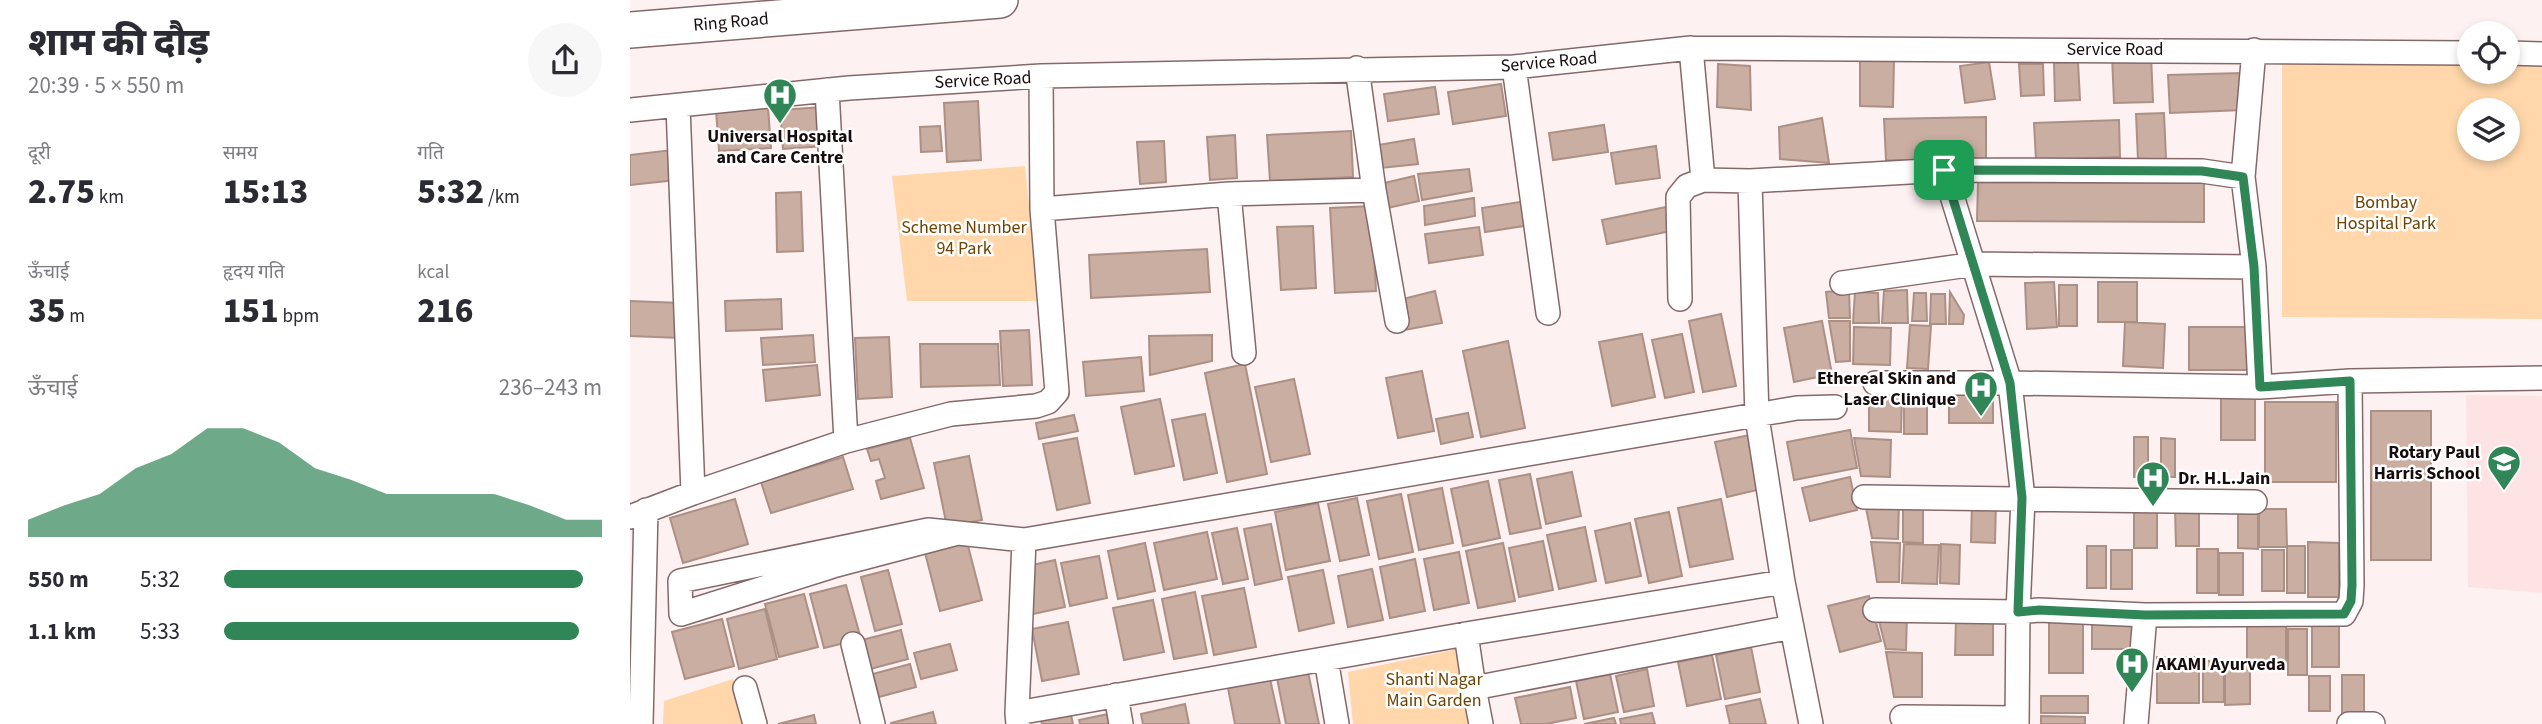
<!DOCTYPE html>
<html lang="hi">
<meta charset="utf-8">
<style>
body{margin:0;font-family:"Source Sans 3","Noto Sans Devanagari",sans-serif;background:#f7f7f7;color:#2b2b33;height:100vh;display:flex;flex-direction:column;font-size:26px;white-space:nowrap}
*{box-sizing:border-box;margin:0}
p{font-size:23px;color:#7c7c81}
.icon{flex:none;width:38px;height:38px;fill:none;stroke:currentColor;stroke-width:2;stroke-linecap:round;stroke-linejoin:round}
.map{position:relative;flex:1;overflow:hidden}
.panel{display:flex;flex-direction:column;background:#fff;width:630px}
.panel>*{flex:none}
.fabs{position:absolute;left:1827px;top:21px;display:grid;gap:14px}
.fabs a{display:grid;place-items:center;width:63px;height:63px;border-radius:50%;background:#fff;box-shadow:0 4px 10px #0003;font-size:35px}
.pin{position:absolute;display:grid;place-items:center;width:60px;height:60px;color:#fff;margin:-30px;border-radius:14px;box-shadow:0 4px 10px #0006}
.round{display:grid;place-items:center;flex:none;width:74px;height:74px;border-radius:37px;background:#f7f7f7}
.headline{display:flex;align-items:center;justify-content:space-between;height:119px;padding:0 28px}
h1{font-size:38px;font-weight:800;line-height:52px}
.figures{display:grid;grid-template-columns:repeat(3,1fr);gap:10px;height:119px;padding:7px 28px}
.figures div{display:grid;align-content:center}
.figures b{font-size:35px;font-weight:800}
.figures small{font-size:19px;font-weight:400}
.figures p{font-size:19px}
.chart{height:196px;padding:14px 28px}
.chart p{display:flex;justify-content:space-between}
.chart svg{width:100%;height:126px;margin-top:7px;fill:#318658;opacity:.7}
ul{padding:0 28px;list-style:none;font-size:23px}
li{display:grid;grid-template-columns:112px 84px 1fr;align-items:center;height:52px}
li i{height:18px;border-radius:9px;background:#318658}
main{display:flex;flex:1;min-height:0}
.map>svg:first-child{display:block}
.built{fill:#fde3e4}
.green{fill:#ffd7aa;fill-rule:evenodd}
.building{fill:#caaea2;stroke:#ac9086;stroke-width:2}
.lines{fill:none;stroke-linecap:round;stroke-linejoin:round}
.street-casing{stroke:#85696a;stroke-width:26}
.primary-casing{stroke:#85696a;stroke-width:38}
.street{stroke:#fff;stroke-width:23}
.primary{stroke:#fff;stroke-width:35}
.route-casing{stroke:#fff;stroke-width:14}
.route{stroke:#318658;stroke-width:9}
.labels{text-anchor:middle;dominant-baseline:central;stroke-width:5;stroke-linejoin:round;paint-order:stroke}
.street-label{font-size:18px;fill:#170c0d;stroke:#fff}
.poi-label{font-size:18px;font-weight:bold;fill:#170c0d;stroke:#fff;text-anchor:end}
.park-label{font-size:18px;fill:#6c4300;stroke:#fff}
</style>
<main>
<section class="panel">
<div class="headline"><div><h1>शाम की दौड़</h1><p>20:39 · 5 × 550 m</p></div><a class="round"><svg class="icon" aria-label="share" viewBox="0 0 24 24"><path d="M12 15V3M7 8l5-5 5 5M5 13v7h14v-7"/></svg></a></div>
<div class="figures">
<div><p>दूरी</p><b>2.75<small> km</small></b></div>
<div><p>समय</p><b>15:13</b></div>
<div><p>गति</p><b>5:32<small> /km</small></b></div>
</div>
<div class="figures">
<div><p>ऊँचाई</p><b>35<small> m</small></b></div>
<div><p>हृदय गति</p><b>151<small> bpm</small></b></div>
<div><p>kcal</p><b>216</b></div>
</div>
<div class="chart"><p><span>ऊँचाई</span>236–243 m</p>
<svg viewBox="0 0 160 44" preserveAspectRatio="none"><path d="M0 44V38L10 33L20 29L30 20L40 15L50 6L60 6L70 11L80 20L90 24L100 29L110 29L120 29L130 29L140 33L150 38L160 38V44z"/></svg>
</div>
<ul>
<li><b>550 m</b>5:32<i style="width:95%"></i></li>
<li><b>1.1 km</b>5:33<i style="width:94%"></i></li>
</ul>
</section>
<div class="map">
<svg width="1912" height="724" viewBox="0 0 1912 724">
<rect width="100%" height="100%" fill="#fef1f1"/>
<path class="built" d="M1836 395 1912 396V593L1838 587Z"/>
<path class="green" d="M1652 59 1839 60V72H1878V61H1912V319L1652 317ZM1839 110H1878V149H1839Z
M395 166 409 301H277L262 176Z
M837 647 849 724H723L718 672Z
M103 679 116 724H33L34 701Z"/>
<path class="building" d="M1521 55 1523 102 1484 103 1482 56Z
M1230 61H1264L1263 107 1230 106Z
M1359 62 1365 99 1335 103 1330 66Z
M1448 62 1450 100 1425 101 1424 63Z
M1088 64 1120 66 1121 110 1087 107Z
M1389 64H1413L1414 95 1391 96Z
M1612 73 1613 110 1540 113 1538 75Z
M871 84 876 116 823 124 818 92Z
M805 87 809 114 758 121 754 94Z
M348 101 351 160 317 162 314 103Z
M138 107 141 148 89 151 86 110Z
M193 107 195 146 153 149 150 110Z
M1534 113 1536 159 1508 160 1506 114Z
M1356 117V161L1256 160 1254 119Z
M1192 118 1199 163 1150 159 1149 127Z
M1489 120 1490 157 1406 160 1404 123Z
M974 125 978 152 923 160 919 133Z
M310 126 312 151 291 152 290 127Z
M721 131 723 177 640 181 637 135Z
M605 135 607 178 580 180 577 137Z
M784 139 788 164 751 168 748 145Z
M534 141 536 182 510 184 507 142Z
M1026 146 1030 178 986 184 981 153Z
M42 150 46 180 0 185V155Z
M839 169 842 191 792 200 788 174Z
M784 176 789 201 753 209 750 184Z
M1348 182 1574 183V222L1347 221Z
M171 192 173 251 147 252 146 193Z
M844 198 845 216 795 225 794 206Z
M896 201 900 225 855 232 852 208Z
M742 206 746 291 705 293 700 208Z
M1041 206 1046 230 977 244 972 220Z
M683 226 686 288 651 290 647 227Z
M849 227 853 255 799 263 795 234Z
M577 249 580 292 461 298 459 255Z
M1424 282 1427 327 1397 329 1395 283Z
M1468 282H1507V322H1468Z
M1429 285H1447V326H1429Z
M1219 290 1220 318H1199L1196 292Z
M1277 290 1278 323H1252L1254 291Z
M805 291 812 323 774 330 769 300Z
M1225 292 1248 293 1249 323H1223Z
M1320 292 1334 315 1333 324H1319Z
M1284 293H1296L1297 321H1282Z
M1301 294H1315L1316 324H1300Z
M151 299 152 329 96 331 95 301Z
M0 301 51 303 50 338 0 336Z
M1091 314 1106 386 1073 392 1059 321Z
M1192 321 1202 374 1164 382 1154 328Z
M1199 321H1220V361L1206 362Z
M1495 322 1535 324 1533 368 1493 366Z
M1280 325 1301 326 1298 369 1277 368Z
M1224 327 1261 328 1260 365 1223 364Z
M1559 327H1619V370H1559Z
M399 330 402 385 373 386 370 331Z
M1012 334 1025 397 982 406 969 342Z
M1052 334 1064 392 1035 398 1022 340Z
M183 335 185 362 133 365 131 338Z
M582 335V361L520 375 519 336Z
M259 337 262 397 228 399 225 338Z
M878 341 895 428 851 437 833 351Z
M290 344H368L370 385 291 387Z
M511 357 514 391 456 396 453 362Z
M615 364 637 474 597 482 575 373Z
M187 365 190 395 136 401 133 370Z
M792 371 804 431 768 438 756 378Z
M664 379 680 454 641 462 625 387Z
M1319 391H1363V423H1319Z
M1274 392 1297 393V434H1274Z
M1239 394 1272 395 1271 432 1239 431Z
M1591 395H1625V440H1591Z
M530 399 544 466 505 474 491 407Z
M1635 402H1706V482H1635Z
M1741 411H1801V560H1741Z
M838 413 843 437 811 444 806 419Z
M575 414 587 473 554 480 542 420Z
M444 415 448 431 409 439 406 423Z
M1220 430 1227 468 1164 480 1157 442Z
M1120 435 1131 489 1097 497 1085 442Z
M1504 437H1518V477H1504Z
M280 438 294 488 251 499 246 481 255 478 249 459 241 461 237 449Z
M447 438 460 503 427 510 413 444Z
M1224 438 1261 440 1260 477 1231 476Z
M1531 438 1545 439V477H1531Z
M339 456 352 520 317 527 304 463Z
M213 457 223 489 141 513 131 482Z
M942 472 951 516 916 524 907 479Z
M900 474 911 528 880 534 869 480Z
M1220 477 1227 510 1180 521 1172 488Z
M858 481 870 538 833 546 821 489Z
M812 488 823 543 789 550 778 495Z
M771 494 783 552 749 559 737 501Z
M727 498 739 555 710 561 698 504Z
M105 499 118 544 53 563 40 518Z
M1091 499 1103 559 1060 567 1048 508Z
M1342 500 1366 501 1365 543 1341 542Z
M1273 501 1293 502V543L1273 542Z
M688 503 700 561 656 570 645 512Z
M1235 503H1269L1268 539 1242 538Z
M1504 508H1527V548H1504Z
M1545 509 1569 510V546H1546Z
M1629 509H1656L1657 547H1629Z
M1608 510H1628V549L1608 548Z
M1039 512 1052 576 1019 583 1005 519Z
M1000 523 1011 576 976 583 965 531Z
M641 524 652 579 625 585 614 529Z
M955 527 966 581 929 589 917 535Z
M607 528 618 579 593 584 582 533Z
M577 532 587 579 534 590 524 543Z
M336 538 352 600 310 611 294 549Z
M913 541 923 590 889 597 879 548Z
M1241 542 1270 543 1269 582H1247Z
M1678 542 1709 543V597H1678Z
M515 543 525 591 488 599 478 551Z
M873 543 885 601 848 608 836 551Z
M1274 544 1309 545 1307 584 1272 583Z
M1311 544 1330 545 1329 584 1310 583Z
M1457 546H1476V588H1457Z
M1657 546H1675V593H1657Z
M1567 549H1588V593H1567Z
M1481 550H1502V589H1481Z
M1632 550H1654V591H1632Z
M829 552 839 603 804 610 794 559Z
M1589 553H1613V595H1589Z
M469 556 477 598 440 606 431 563Z
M785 559 795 611 760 618 750 567Z
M425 560 435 607 403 614 393 567Z
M742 569 753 620 718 627 708 576Z
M258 570 272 624 245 631 231 577Z
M693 570 704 623 669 631 658 577Z
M216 585 231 639 194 648 180 594Z
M614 588 626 647 584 655 572 596Z
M565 592 577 653 544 659 532 599Z
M174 594 188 647 149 657 135 604Z
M1239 596 1251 641 1210 652 1198 606Z
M523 600 534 652 494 660 483 608Z
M135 609 147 659 109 669 97 619Z
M1247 613 1277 614 1276 650 1256 649Z
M92 619 104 666 55 679 42 632Z
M1326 619 1363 620V655H1325Z
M1419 619H1453V673H1419Z
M1462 619H1503V649H1462Z
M1617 620H1656V664H1617Z
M438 622 449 674 412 681 402 629Z
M1682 625 1709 626V667H1682Z
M1658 629H1677V675H1658Z
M271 630 278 659 240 669 232 640Z
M320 644 327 670 291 679 284 653Z
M1121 647 1130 692 1095 699 1086 655Z
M1256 652 1292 653V697H1264Z
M1082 655 1091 699 1057 706 1048 662Z
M1527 657H1569V703H1527Z
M1573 661H1594V702H1573Z
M280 664 286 687 249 697 243 674Z
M1595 665H1620V704L1595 705Z
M1017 669 1024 706 994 712 986 676Z
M678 672 689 724H656L647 678Z
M980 674 988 712 954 719 946 681Z
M1712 675H1734V716H1712Z
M1679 676H1700V711H1679Z
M640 679 650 724H605L598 688Z
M940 687 946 718 916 724H891L885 698Z
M1411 696H1458V713H1411Z
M1130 699 1136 724H1100L1096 706Z
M555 704 559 724H513L511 714Z
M303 712 306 724H261V723Z
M483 713 485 724H450L449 720Z
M1022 713 1025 724H991L990 719Z
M184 715 186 724H148Z
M441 715 443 724H412L411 721Z
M1411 716 1455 717V724H1411Z
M984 718 986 724H954Z"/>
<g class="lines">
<g class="street-casing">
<path id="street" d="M1061 48 1073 180 1120 181 1314 170 1380 383 1630 387 1720 381 1912 378
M1624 50 1613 177 1624 267 1630 387
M1878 53 1912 54
M884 67 918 313
M48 106 63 493
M0 110 219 88 411 76 884 67 1061 48 1839 53
M1314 170 1572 171 1613 177
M1120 181 1127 417 1153 582 1181 724
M744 190 767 321
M599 194 614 353
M412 209 599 194 744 190 727 68
M1212 283 1345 264 1624 267
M1050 299 1048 197 1057 186 1073 180
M1245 383H1380L1393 498 1388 612 1387 724
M216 441 321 414 406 406 418 402 427 392 412 209 411 76
M1234 497 1625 502
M0 517 63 493 216 441 197 90
M298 530 328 533 203 566 51 614 50 581Z
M328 533 394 540 1167 408 1205 407
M1245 610 1388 612 1409 610 1515 615 1714 614 1721 601 1722 585 1720 381
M836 634 844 688
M223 644 243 724
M696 659 707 724
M115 688 125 724
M486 695 491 724
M387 713 836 634 1153 582
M1272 717 1387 718
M11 724 16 510
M388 724 387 713 394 540
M851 724 844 688 1162 627
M1506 724 1515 615
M1719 724H1743"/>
</g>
<g class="primary-casing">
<path id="primary" d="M0 30 370 0"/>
</g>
<use href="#street" class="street"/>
<use href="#primary" class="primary"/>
</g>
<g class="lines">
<g class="route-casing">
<path id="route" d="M1314 170 1572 171 1613 177 1624 267 1630 387 1720 381 1722 585 1721 601 1714 614 1515 615 1409 610 1388 612 1392 498 1380 383Z"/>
</g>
<use href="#route" class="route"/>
</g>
<defs>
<g id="hospital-pin" transform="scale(1.75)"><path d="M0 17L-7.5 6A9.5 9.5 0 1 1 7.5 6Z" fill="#318658" stroke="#fff"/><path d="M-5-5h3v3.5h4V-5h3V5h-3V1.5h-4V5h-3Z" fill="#fff"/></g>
<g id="school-pin" transform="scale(1.75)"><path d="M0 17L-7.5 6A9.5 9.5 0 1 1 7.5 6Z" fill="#318658" stroke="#fff"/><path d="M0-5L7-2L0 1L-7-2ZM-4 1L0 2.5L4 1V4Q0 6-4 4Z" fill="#fff"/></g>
</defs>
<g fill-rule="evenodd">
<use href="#hospital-pin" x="150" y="95"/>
<use href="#hospital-pin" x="1351" y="388"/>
<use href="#school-pin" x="1874" y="462"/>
<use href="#hospital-pin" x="1523" y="478"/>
<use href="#hospital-pin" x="1502" y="664"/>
</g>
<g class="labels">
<g class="street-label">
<text transform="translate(101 22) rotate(-5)">Ring Road</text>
<text x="1485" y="49">Service Road</text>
<text transform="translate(919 62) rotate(-5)">Service Road</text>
<text transform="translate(353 80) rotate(-3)">Service Road</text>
</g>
<g class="poi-label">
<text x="150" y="136" text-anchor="middle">Universal Hospital<tspan x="150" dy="21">and Care Centre</tspan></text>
<text x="1326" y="378">Ethereal Skin and<tspan x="1326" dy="21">Laser Clinique</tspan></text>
<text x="1850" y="452">Rotary Paul<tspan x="1850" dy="21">Harris School</tspan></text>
<text x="1548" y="478" text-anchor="start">Dr. H.L.Jain</text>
<text x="1526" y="664" text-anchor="start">AKAMI Ayurveda</text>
</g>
<g class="park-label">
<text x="1756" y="202">Bombay<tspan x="1756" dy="21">Hospital Park</tspan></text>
<text x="334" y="227">Scheme Number<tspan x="334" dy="21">94 Park</tspan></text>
<text x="804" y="679">Shanti Nagar<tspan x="804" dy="21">Main Garden</tspan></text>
</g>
</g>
</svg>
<div class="fabs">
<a><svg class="icon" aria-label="locate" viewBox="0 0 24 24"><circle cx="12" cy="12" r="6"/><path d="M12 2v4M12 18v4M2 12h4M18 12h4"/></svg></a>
<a><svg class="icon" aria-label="layers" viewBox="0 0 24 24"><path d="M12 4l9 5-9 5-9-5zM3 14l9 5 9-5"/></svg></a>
</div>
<div class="pin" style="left:1314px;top:170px;background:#1e9e55"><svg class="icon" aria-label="arrive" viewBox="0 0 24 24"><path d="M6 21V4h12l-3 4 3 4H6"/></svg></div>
</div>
</main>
